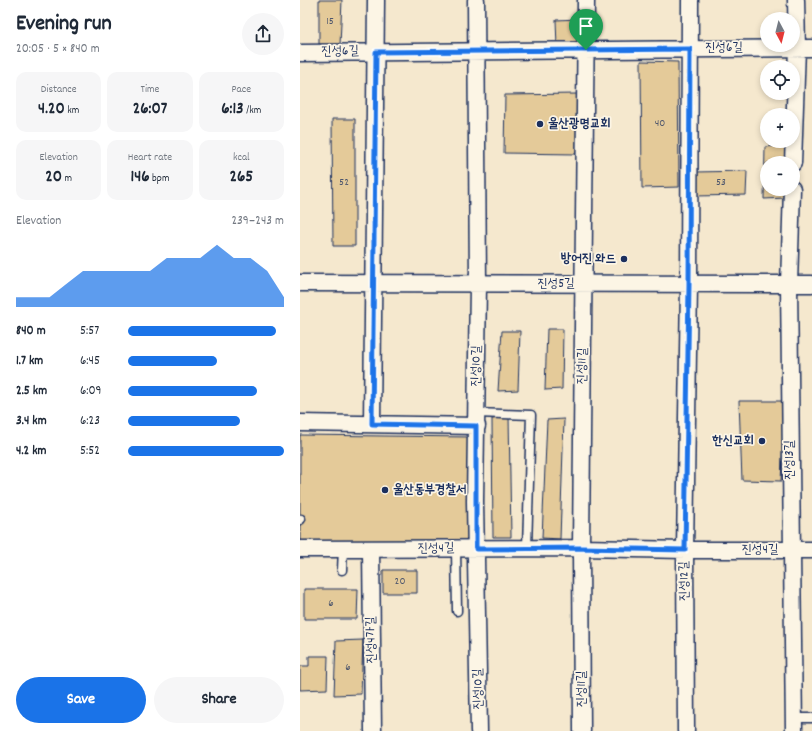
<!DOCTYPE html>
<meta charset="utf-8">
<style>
body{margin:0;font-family:Dekko,"Poor Story",sans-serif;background:#f6f6f7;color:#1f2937;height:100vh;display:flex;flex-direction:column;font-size:15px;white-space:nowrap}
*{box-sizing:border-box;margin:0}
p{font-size:13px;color:#747a83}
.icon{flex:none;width:22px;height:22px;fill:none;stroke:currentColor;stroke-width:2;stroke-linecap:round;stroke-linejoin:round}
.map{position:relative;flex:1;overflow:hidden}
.side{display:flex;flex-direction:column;background:#fff;width:300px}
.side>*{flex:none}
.needle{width:26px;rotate:173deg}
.tools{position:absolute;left:460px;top:12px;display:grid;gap:8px}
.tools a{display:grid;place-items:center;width:40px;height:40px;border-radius:50%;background:#fff;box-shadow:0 2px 6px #0003;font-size:20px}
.pin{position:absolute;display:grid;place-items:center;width:34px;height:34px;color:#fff;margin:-41px -17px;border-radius:50% 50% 50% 0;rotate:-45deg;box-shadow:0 0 4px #0007}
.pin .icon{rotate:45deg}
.round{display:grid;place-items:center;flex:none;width:42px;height:42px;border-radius:21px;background:#f6f6f7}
.overview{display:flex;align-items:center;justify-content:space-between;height:68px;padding:0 16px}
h1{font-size:22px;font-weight:700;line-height:30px}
.figures{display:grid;grid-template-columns:repeat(3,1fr);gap:6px;height:68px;padding:4px 16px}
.figures div{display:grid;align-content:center;border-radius:10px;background:#f6f6f7;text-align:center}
.figures b{font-size:17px;font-weight:700}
.figures small{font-size:11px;font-weight:400}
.figures p{font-size:11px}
.chart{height:112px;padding:8px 16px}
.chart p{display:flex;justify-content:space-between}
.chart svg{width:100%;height:72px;margin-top:4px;fill:#1a73e8;opacity:.7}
.button{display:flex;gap:8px;margin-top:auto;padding:8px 16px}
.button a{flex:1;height:46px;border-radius:24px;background:#1a73e8;color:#fff;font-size:16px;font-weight:700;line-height:46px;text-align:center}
.button a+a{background:#f6f6f7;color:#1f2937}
ul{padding:0 16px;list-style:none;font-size:13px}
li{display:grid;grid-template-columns:64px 48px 1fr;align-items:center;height:30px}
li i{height:10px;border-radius:5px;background:#1a73e8}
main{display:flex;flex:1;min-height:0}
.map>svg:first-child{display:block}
.building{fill:#e4ca99;stroke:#1b2f5e}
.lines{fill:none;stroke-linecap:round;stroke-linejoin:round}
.lane-casing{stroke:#1b2f5e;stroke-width:11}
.street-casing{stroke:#1b2f5e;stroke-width:19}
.lane{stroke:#fcf5e5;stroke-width:8}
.street{stroke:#fcf5e5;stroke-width:16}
.route-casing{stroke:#fff;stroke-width:8}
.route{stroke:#1a73e8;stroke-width:5}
.poi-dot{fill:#1b2f5e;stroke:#fcf5e5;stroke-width:1.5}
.labels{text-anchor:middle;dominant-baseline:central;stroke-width:3.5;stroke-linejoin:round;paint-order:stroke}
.number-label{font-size:11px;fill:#4d566d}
.street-label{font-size:13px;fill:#1b2f5e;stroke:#fcf5e5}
.poi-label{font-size:13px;font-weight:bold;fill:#1b2f5e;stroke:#fcf5e5;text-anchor:start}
</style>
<main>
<section class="side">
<div class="overview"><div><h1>Evening run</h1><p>20:05 · 5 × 840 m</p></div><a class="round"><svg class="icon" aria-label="share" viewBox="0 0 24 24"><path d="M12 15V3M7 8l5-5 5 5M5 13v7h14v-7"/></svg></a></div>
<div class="figures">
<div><p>Distance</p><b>4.20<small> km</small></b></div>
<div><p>Time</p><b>26:07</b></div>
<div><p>Pace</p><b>6:13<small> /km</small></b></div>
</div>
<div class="figures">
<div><p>Elevation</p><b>20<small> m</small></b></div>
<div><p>Heart rate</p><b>146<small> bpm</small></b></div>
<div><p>kcal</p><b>265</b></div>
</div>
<div class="chart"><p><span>Elevation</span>239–243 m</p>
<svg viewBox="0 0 160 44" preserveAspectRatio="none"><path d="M0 44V38L10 38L20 38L30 30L40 22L50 22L60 22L70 22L80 22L90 14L100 14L110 14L120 6L130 14L140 14L150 22L160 38V44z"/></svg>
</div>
<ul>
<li><b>840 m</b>5:57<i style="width:95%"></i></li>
<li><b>1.7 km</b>6:45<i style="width:57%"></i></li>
<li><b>2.5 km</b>6:09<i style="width:83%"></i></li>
<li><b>3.4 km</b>6:23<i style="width:72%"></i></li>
<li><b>4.2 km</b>5:52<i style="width:100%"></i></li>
</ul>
<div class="button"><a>Save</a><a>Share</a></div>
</section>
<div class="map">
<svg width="512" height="731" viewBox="0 0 512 731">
<rect width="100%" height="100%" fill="#f5e8ce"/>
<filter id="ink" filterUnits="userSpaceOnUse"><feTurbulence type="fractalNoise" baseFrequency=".025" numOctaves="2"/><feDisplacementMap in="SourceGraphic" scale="8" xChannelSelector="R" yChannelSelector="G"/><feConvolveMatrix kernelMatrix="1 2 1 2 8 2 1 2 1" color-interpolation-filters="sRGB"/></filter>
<g filter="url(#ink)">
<path class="building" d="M19 0H42L40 45 19 44Z
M279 19V39L272 46 257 47 256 20Z
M341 61 378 62 379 187 342 188Z
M277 94 276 154 204 153 205 95Z
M32 119H55V246H33Z
M487 145 486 163H467V189H485V198L464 199 465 147Z
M447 171 446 195 395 196 396 172Z
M247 329H263L262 389 245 390Z
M202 331H220L218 390 198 391Z
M439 401H485L481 481 442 480Z
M209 417 211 537H193L192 419Z
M264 419 260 539 242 538 247 420Z
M0 435 171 437 169 543H0Z
M83 570H117V593H83Z
M4 589H58L57 619H4Z
M63 640 61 694 34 695 36 641Z
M9 656H28L27 689 0 690V666H9Z"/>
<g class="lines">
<g class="lane-casing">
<path id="lane" d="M177 413 231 415 227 548
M0 520 1 519
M156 549 157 611
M42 570 43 549
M494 718H512"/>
</g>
<g class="street-casing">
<path id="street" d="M176 0 178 284 175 501 179 731
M0 53 512 48
M493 163 497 48 496 0
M492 189 489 284 494 731
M0 283 512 284
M0 423 177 426
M72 424 76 0
M0 549 281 548 385 550H512
M71 550 73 731
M282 731 281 548 286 0
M386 731 385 550 389 285 390 0"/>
</g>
<use href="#lane" class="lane"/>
<use href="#street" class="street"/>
</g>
</g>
<g class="lines" filter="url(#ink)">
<g class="route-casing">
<path id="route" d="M390 49 389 285 385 550 281 548 176 549V426L72 424 76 52Z"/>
</g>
<use href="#route" class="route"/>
</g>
<g class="poi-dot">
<circle cx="240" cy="124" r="4"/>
<circle cx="324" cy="259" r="4"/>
<circle cx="462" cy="441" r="4"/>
<circle cx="85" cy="490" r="4"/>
</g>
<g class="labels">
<g class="number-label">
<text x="30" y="22">15</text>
<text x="360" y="124">40</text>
<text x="44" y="183">52</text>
<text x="421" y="183">53</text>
<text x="100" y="582">20</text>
<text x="31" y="604">6</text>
<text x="48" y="668">6</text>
</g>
<g class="street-label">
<text x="424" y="48">진성6길</text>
<text transform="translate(40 52) rotate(-1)">진성6길</text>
<text x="256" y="284">진성5길</text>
<text transform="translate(177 366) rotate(-89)">진성10길</text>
<text transform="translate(283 366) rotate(-89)">진성11길</text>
<text transform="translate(490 460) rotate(-90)">진성13길</text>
<text transform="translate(136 549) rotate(-1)">진성4길</text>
<text x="460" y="550">진성4길</text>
<text transform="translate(385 581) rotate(-91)">진성12길</text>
<text transform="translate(72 640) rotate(-91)">진성4가길</text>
<text transform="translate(179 689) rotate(-91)">진성10길</text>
<text transform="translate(282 689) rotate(-90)">진성11길</text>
</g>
<g class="poi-label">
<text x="248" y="124">울산광명교회</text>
<text x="316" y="259" text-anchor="end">방어진 와드</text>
<text x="454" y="441" text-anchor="end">한신교회</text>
<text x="93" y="490">울산동부경찰서</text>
</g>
</g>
</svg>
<div class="tools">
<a><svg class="needle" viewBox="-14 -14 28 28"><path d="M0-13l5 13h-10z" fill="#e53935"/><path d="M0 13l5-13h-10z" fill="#747a83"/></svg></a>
<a><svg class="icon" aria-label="locate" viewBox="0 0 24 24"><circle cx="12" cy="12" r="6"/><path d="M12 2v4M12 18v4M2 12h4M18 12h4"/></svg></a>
<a>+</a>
<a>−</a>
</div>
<div class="pin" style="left:286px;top:50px;background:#1e9e55"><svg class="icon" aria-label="arrive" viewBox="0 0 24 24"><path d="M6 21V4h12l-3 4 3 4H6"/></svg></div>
</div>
</main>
